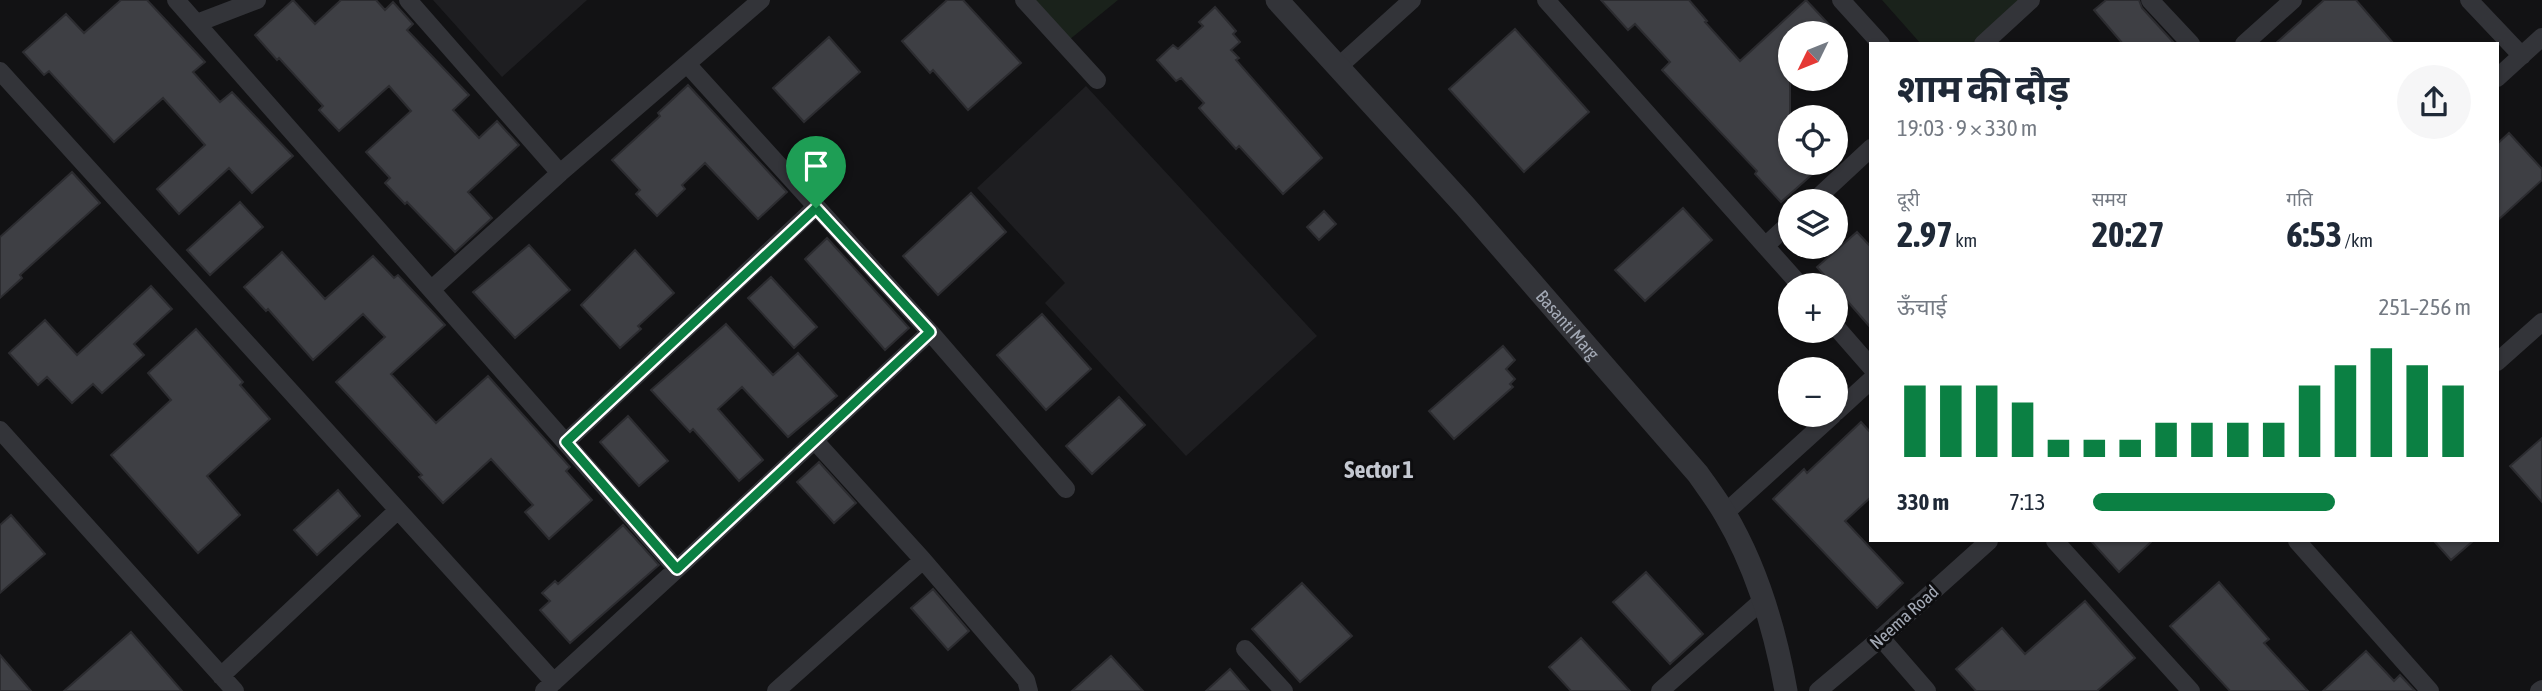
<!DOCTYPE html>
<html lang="hi">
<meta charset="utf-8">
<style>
body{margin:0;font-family:"Asap Condensed","Noto Sans Devanagari",sans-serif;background:#f6f6f7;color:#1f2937;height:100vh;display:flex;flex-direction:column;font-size:26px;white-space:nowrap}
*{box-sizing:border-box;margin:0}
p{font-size:23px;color:#747a83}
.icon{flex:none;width:38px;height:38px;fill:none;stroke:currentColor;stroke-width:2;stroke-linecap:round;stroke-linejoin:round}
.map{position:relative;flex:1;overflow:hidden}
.details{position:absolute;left:1869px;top:42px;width:630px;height:500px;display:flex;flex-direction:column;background:#fff;border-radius:0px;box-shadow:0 2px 5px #0004}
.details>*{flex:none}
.needle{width:46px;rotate:227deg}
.tools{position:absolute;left:1778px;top:21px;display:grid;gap:14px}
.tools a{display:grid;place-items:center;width:70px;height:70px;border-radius:50%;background:#fff;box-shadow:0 2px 5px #0004;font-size:35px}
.pin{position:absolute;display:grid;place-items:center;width:60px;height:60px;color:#fff;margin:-72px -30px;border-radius:50% 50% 50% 0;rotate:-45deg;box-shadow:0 0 7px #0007}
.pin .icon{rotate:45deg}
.round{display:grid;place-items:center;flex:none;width:74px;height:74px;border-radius:37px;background:#f6f6f7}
.overview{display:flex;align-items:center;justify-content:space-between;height:119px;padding:0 28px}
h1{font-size:38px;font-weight:700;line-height:52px}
.stats{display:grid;grid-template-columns:repeat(3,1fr);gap:10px;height:119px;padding:7px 28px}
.stats div{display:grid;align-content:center}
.stats b{font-size:35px;font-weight:700}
.stats small{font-size:19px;font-weight:400}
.stats p{font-size:19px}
.chart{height:196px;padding:14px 28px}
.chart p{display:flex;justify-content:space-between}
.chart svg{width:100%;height:126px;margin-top:7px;stroke:#0b8043;stroke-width:6}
ul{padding:0 28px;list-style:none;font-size:23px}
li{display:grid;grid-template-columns:112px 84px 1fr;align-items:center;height:52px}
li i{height:18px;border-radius:9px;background:#0b8043}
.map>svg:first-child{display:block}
.built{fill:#1e1e21}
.green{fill:#1a221b}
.building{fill:#3e3f44;stroke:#2c2c30;stroke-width:2}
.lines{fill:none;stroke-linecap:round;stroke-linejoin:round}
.minor{stroke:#333439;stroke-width:18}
.tertiary{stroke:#333439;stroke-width:23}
.route-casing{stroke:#fff;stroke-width:14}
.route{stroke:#0b8043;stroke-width:9}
.labels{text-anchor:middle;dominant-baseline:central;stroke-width:6;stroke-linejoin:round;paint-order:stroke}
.street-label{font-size:18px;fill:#a3a9b5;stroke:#0d0d0f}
.district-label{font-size:24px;font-weight:bold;fill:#c4c8d1;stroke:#0d0d0f}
</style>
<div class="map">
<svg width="2542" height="691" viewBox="0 0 2542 691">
<rect width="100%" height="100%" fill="#121214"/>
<path class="built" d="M433 0H587L502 77Z
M1086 86 1317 336 1186 456 1045 303 1065 283 977 188Z"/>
<path class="green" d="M1031 0H1118L1069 40Z
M1882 0H2028L1979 44H1921Z"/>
<path class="building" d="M121 0H147L205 62 193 72 220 102 232 92 293 156 252 193 229 168 179 214 157 189 205 145 163 98 114 142 49 71 44 75 23 52 66 14 84 33Z
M293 0 315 24 341 0H376L385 10 393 2 413 24 407 30 469 95 453 110 479 138 497 121 519 145 468 192 492 218 455 252 407 202 405 204 385 183 390 178 366 152 411 111 389 86 339 131 319 110 323 106 279 58 277 60 255 35Z
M947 0H963L1021 63 968 110 933 70 930 73 902 41Z
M1601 0H1689L1707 21 1705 22 1740 61 1806 0 1837 33H1790V163H1825L1781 202 1755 174 1757 171 1662 70 1670 62 1635 24 1628 30Z
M2106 0H2139L2142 8 2175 44H2123L2094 10Z
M2324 0H2356L2394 44H2275Z
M1215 7 1236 31 1233 34 1240 42 1231 50 1239 58 1236 60 1322 158 1283 194 1239 146 1236 149 1199 108 1204 103 1181 78 1176 81 1157 60 1173 45 1178 49 1203 26 1199 22Z
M1515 29 1589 112 1524 172 1449 89Z
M829 37 860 72 804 122 773 88Z
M688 85 787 192 758 219 705 163 682 185 685 189 657 216 636 194 640 190 612 160 660 116 658 113Z
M2509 133 2542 169V180L2497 221V144Z
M72 172 100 203 20 275 22 278 0 298V237Z
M971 193 1006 232 938 295 903 256Z
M240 202 263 227 210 275 187 250Z
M1683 208 1712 240 1645 301 1615 270Z
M1324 211 1336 224 1319 240 1307 227Z
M1857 232 1871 247V328L1836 288V285H1833L1817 267Z
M827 238 909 328 885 350 805 259Z
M529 245 570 290 515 338 473 292Z
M635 250 674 293 638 326 641 329 620 348 581 305Z
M282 252 325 299 373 256 394 278 398 275 445 325 391 374 436 423 488 376 570 467 566 471 592 500 549 539 525 512 533 505 491 459 443 503 419 477 422 475 336 382 385 337 363 314 313 360 268 309 266 311 244 287Z
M771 277 817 327 794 348 748 298Z
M151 286 172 309 134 344 144 355 102 393 93 384 72 403 47 377 38 385 9 353 45 320 77 355Z
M1042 314 1091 369 1046 410 997 355Z
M726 324 773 375 798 353 837 396 788 437 742 387 718 409 763 460 739 481 693 429 690 432 651 390Z
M196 329 243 382 240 385 270 419 207 476 240 515 198 553 111 455 171 400 148 373Z
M1503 346 1515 360 1506 369 1515 379 1510 384 1513 387 1454 439 1429 411Z
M1119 397 1145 425 1092 474 1066 446Z
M628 416 668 461 639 486 600 442Z
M1861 422 1871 433V497L1845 521 1903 583 1877 608 1773 499 1804 469 1807 473Z
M2542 438V502L2510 466Z
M819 462 856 503 834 523 797 482Z
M338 490 360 516 317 555 294 530Z
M11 515 45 554 0 593V525Z
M623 525 659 565 570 643 540 610 550 601 542 593 555 581 558 584Z
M2091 541H2152L2119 572Z
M2434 541H2473L2451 560Z
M1646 572 1703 634 1670 664 1613 602Z
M2219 582 2269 639 2264 643 2308 691H2230L2170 626Z
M1302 583 1352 636 1300 682 1252 629Z
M933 589 969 631 948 650 911 608Z
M2085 601 2135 658 2097 691H1976L1956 669 2002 628 2025 654Z
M131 632 182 691H64Z
M1581 638 1630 691H1571L1549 667Z
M2366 651 2394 681 2400 675 2415 691H2323Z
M0 655 31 691H0Z
M1111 656 1143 691H1072Z
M1230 669 1249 691H1206Z"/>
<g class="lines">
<path class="minor" d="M176 0 677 569
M408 0 560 173
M1024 0 1097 80
M1546 0 1800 285
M1841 0 1881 44
M2150 0 2191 44
M2469 0 2522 56
M197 23 257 0
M1983 44 2031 0
M2244 44 2293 0
M687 64 930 332 1066 489
M1338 67 1412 0
M0 71 554 682
M2497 78 2542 37
M1814 201 1871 148
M1765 246 1790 223
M432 289 560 173 761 0
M1836 327 1871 367
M2497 362 2542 322
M1836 412 1871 380
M0 430 235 691
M815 441 923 560 1026 680 1029 691
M566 442 816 207
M1725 513 1833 415
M2055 541 2191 691
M2297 541 2430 691
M1881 638 1927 691
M1245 649 1284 691
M221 676 398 510
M544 691 677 569 930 332
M776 691 923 560
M1660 691 1764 599
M1818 691 1881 638 1989 541
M2539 691 2542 689"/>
<path class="tertiary" id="s1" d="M1277 0 1465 206 1698 474C1707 487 1717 500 1725 514 1757 568 1775 629 1786 691"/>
</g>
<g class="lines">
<g class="route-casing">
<path id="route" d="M816 208 930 332 677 569 566 442Z"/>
</g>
<use href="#route" class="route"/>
</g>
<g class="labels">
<g class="street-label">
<text stroke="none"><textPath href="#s1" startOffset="436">Basanti Marg</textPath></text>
<text transform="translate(1904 617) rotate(-42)">Neema Road</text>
</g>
<g class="district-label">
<text x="1379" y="469">Sector 1</text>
</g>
</g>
</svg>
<div class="tools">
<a><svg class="needle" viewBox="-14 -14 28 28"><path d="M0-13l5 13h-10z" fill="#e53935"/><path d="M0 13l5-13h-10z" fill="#747a83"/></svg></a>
<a><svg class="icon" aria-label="locate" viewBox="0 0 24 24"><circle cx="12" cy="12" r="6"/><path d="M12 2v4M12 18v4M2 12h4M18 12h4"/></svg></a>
<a><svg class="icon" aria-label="layers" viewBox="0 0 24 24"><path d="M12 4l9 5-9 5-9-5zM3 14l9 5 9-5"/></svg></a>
<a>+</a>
<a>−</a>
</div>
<div class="pin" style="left:816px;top:208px;background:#1e9e55"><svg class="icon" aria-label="arrive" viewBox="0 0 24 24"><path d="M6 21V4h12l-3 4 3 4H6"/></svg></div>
<section class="details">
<div class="overview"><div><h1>शाम की दौड़</h1><p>19:03 · 9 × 330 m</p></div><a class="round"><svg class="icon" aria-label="share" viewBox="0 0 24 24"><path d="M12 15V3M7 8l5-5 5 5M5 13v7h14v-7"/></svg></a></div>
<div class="stats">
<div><p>दूरी</p><b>2.97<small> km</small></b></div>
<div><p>समय</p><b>20:27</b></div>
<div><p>गति</p><b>6:53<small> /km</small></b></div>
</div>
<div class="chart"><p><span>ऊँचाई</span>251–256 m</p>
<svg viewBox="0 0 160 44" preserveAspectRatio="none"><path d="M5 44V19M15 44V19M25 44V19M35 44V25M45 44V38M55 44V38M65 44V38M75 44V32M85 44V32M95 44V32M105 44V32M115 44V19M125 44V12M135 44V6M145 44V12M155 44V19"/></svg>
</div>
<ul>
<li><b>330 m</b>7:13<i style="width:64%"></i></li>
</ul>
</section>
</div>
